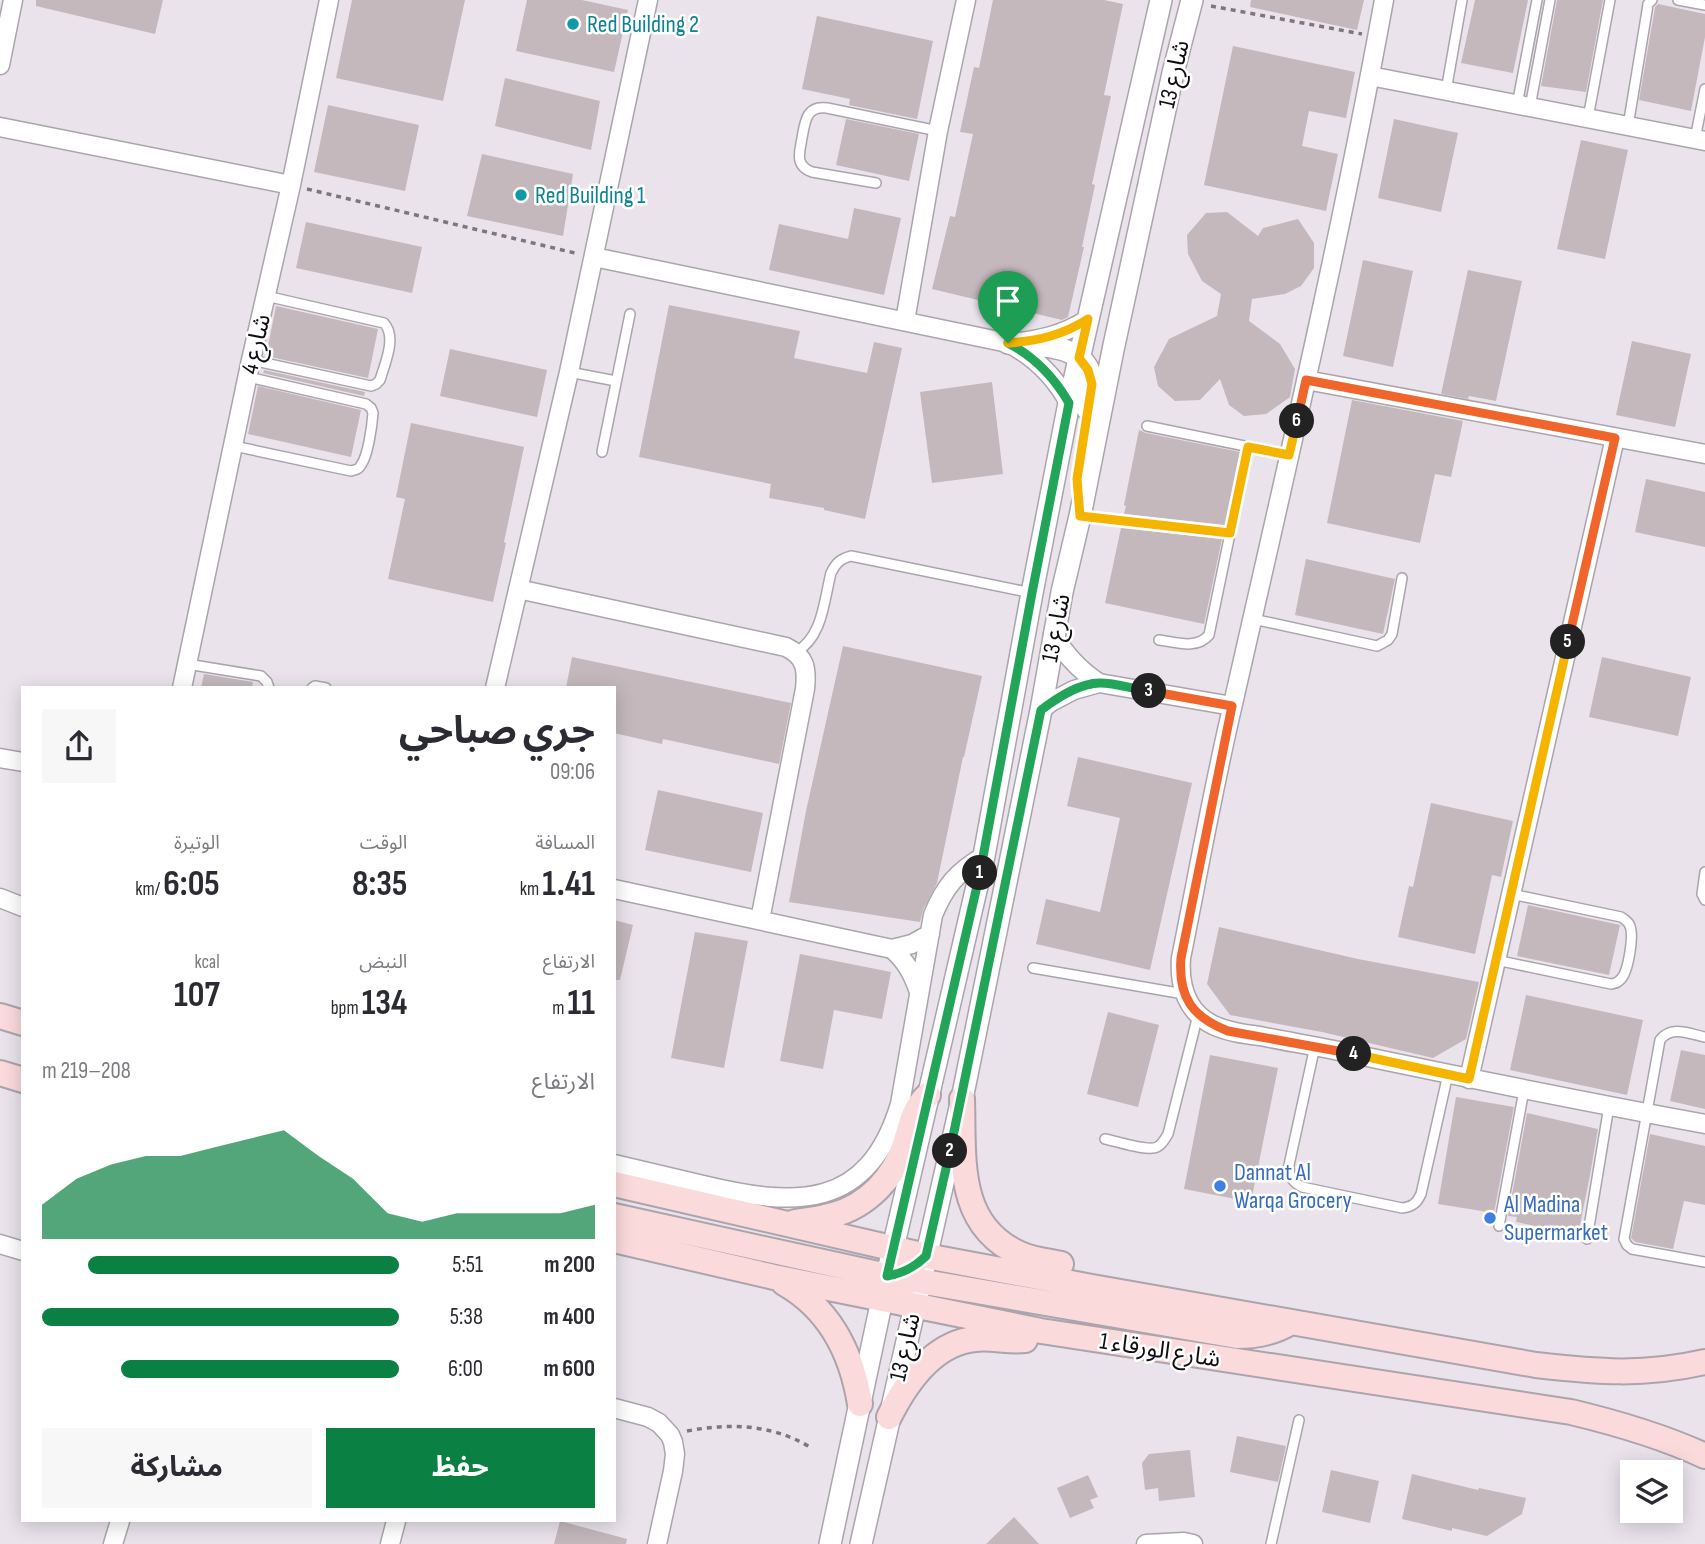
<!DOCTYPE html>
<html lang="ar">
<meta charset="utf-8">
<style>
body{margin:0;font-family:"Sofia Sans Condensed","Noto Sans Arabic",sans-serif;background:#f7f7f7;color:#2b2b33;direction:rtl;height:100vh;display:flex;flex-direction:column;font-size:26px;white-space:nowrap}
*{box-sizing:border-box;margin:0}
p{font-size:23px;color:#7c7c81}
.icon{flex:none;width:38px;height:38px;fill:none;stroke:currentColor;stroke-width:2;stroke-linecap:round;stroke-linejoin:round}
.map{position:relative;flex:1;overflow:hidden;direction:ltr}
.side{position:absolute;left:21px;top:686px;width:595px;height:836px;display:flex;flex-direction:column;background:#fff;border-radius:0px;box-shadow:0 4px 18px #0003;direction:rtl}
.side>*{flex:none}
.tools{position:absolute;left:1620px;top:1460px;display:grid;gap:14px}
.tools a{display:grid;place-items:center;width:63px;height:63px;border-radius:0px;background:#fff;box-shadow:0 4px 18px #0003;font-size:35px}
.pin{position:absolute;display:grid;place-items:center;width:60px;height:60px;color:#fff;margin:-72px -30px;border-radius:50% 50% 50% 0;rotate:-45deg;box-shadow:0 0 7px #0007}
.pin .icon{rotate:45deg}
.km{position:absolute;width:35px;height:35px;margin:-18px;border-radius:50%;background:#222;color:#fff;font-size:19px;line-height:35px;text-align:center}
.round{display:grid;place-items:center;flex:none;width:74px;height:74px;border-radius:0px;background:#f7f7f7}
.overview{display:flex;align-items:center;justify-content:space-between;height:119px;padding:0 21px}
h1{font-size:38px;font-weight:700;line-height:52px}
.stats{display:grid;grid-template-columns:repeat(3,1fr);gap:10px;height:119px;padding:7px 21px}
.stats div{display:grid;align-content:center}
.stats b{font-size:35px;font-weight:700}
.stats small{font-size:19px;font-weight:400}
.stats p{font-size:19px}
.chart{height:196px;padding:14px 21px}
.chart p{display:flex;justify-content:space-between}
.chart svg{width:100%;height:126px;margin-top:7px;fill:#0b8043;opacity:.7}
.cta{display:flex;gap:14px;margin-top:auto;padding:14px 21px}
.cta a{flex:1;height:80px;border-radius:0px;background:#0b8043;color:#fff;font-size:28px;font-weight:700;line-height:80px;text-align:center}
.cta a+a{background:#f7f7f7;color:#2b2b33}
ul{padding:0 21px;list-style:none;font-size:23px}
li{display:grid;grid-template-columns:112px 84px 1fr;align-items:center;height:52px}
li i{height:18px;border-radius:9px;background:#0b8043}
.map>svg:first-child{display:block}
.building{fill:#c4b8bc}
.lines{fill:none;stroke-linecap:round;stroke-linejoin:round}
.service-casing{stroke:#aba4ad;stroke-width:12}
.minor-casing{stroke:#aba4ad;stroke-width:21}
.tertiary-casing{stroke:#aba4ad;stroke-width:24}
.secondary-casing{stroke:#aba4ad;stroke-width:28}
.path{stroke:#7c777d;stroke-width:3.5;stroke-dasharray:5 5;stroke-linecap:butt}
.service{stroke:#fff;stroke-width:9}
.minor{stroke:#fff;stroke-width:18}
.tertiary{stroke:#fff;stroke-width:21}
.secondary{stroke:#fbdadc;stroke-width:24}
.split-1-casing{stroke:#fff;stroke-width:14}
.split-2-casing{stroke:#fff;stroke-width:14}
.split-3-casing{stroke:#fff;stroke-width:14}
.split-4-casing{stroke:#fff;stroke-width:14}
.split-5-casing{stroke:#fff;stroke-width:14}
.split-6-casing{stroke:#fff;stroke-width:14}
.split-7-casing{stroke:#fff;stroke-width:14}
.split-1{stroke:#22a559;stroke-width:9}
.split-2{stroke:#22a559;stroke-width:9}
.split-3{stroke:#22a559;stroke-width:9}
.split-4{stroke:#f0652b;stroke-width:9}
.split-5{stroke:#f5b400;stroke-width:9}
.split-6{stroke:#f0652b;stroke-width:9}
.split-7{stroke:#f5b400;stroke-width:9}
.culture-dot{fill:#0f9aa8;stroke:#fff;stroke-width:2.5}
.shop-dot{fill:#3f7fe0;stroke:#fff;stroke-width:2.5}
.labels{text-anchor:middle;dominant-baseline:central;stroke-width:5;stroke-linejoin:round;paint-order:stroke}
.culture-label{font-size:24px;fill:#0d838f;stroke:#fff;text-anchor:start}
.street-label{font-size:24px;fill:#100e11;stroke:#fff}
.shop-label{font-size:24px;fill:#366cbe;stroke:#fff;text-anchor:start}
</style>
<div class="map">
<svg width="1705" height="1544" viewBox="0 0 1705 1544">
<rect width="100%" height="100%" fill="#eae3ec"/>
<path class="building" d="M36 0H163L155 34 36 6Z
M352 0H465L443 101 336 78Z
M527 0H582L628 10 614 72 516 51Z
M993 0H1104L1123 4 1104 95 1111 96 1092 184 1095 185 1082 247H1084L1068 317 1062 320 932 289 950 216 955 217 973 134 960 132 974 67 979 68Z
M1251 0H1364L1357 30 1250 7Z
M1475 0H1528L1513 73 1461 63Z
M1557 0H1603L1586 92 1541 86Z
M1658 4 1705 14V37L1691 111 1639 100 1655 7Z
M817 16 933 41 917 119 849 105 850 99 802 89Z
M1233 46 1355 72 1346 118 1309 111 1302 146 1338 154 1326 211 1204 185Z
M505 78 600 101 591 150 495 126Z
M328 105 419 125 405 191 314 172Z
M846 119 919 134 909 181 836 165Z
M1394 119 1458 133 1441 212 1378 198Z
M1581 140 1628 150 1605 259 1557 249Z
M482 154 573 174 563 236 467 216Z
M854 208 901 218 884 295 769 270 779 224 848 239Z
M1227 212 1258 236 1263 228 1298 219 1314 243V268L1301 286 1285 294 1252 299 1249 321 1280 344 1295 369 1290 397 1266 414 1244 416 1229 405 1220 379 1200 400 1175 401 1158 386 1154 367 1169 339 1217 316 1221 294 1202 281 1188 254 1187 235 1206 213Z
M306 222 422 247 412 293 296 268Z
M1363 260 1413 271 1393 367 1343 356Z
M1468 270 1522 281 1496 401 1469 396 1468 399 1441 394Z
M669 305 800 331 794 358 867 373 874 342 902 348 865 519 824 510V508L769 498 771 484 639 457Z
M276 306 378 329 368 378 266 356Z
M1632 341 1691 354 1675 427 1616 415Z
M450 349 547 370 537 417 440 396Z
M264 370 365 392 364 396 263 373Z
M992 382 1003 474 932 483 920 392Z
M258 386 361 410 351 457 248 434Z
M1352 400 1463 421 1451 477 1435 474 1420 543 1327 523Z
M411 423 524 447 504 542 506 543 493 602 388 579 405 499 396 497Z
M1139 430 1146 433 1240 452 1225 525 1124 514 1126 506 1124 505Z
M1646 479 1705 492V547L1635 532Z
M1121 528 1222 539 1204 624 1105 603Z
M1306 559 1395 579 1383 634 1295 615Z
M843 646 982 676 964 757H963L937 883 923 910 920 922 789 902 806 811Z
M572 657 791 703 779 764 663 739 662 744 614 733V688H566Z
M1602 657 1691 677 1678 736 1589 717Z
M204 674 253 682 252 688H201Z
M1078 757 1192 783 1150 970 1036 944 1046 899 1100 912 1120 818 1067 806Z
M658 790 763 813 751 872 645 850Z
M1431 803 1513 821 1501 877 1492 875 1475 954 1398 937 1409 886 1413 887Z
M1528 905 1620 925 1609 975 1517 956Z
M614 920 633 925 620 980H614Z
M1219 927 1358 959 1479 982 1466 1039 1433 1058 1322 1032 1230 1015 1207 984Z
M695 932 748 941 724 1068 671 1058Z
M800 954 891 972 882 1019 834 1010 823 1069 780 1061Z
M1526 995 1643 1020 1627 1095 1510 1070Z
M1108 1012 1159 1025 1138 1107 1087 1094Z
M1681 1050 1705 1055V1109L1670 1101Z
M1210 1055 1278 1068 1251 1202 1184 1189Z
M1456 1097 1514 1107 1494 1213 1438 1204Z
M1527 1113 1598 1129 1590 1175 1578 1235 1516 1222 1517 1217 1508 1216Z
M1650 1134 1705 1146V1205L1684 1201 1673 1249 1635 1242 1631 1238Z
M1237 1436 1286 1446 1278 1482 1230 1472Z
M1190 1450 1195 1497 1159 1501 1158 1488 1145 1490 1142 1463 1149 1454Z
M1331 1470 1379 1481 1370 1523 1322 1512Z
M1412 1474 1478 1490 1479 1488 1526 1498 1522 1514 1487 1536 1452 1528V1531L1402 1519Z
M1088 1475 1098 1497 1090 1500 1094 1508 1070 1518 1057 1488Z
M1014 1517 1039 1544H986Z
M560 1521 627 1539 626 1544H554Z"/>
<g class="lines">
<g class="service-casing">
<path id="service" d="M1678 0 1705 5
M1446 91 1462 0
M1517 105 1537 0
M1530 107 1550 0
M1588 118 1610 0
M1628 126 1647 11 1648 4 1652 0
M1695 139 1705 89
M876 183 812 172C806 170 802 167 800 161 798 154 801 145 802 138 805 122 806 105 827 108L938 131
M251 360 371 386 376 384 380 380C385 363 397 337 384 323L266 296
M569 372 616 381
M1147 426 1289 455
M234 446 351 471C357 469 358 470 361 465 368 456 372 426 373 413L371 408 366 404 248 377
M602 452 630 314
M1080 516 1229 533
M1253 619 1377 646 1388 640 1392 634 1402 578
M1159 640C1176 642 1196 650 1209 635L1248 447
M796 652C823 637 824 600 831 573 836 563 840 559 851 556L1032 593
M187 664 261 676 267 682 269 688
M312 688 315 686 326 688
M1705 872 1702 894 1705 900
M1496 960 1611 984C1616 983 1617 983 1621 979 1628 972 1635 934 1629 924 1628 922 1623 918 1621 917L1511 894
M1033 968 1184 994
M1705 1037C1689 1034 1672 1025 1660 1040L1624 1239 1627 1245 1632 1249 1705 1262
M1315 1046 1289 1165C1288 1175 1292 1182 1302 1187L1402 1208C1412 1207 1417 1203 1421 1194L1448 1074
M1105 1139C1116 1141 1148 1152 1157 1147 1162 1145 1165 1139 1168 1134L1198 1015
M1499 1226 1524 1090
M1587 1239 1609 1106
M1271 1544 1299 1420"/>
</g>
<g class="minor-casing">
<path id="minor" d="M1384 0C1341 236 1286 470 1233 704 1213 788 1198 874 1181 958 1179 986 1187 1012 1213 1025 1228 1032 1244 1034 1260 1036 1285 1041 1309 1045 1334 1050 1457 1076 1581 1101 1705 1124
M0 65 13 0
M1370 76 1705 141
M0 127 291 185
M594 257 1008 343C1038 341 1063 335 1088 319
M905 321 938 131 966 0
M1008 343C1035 357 1055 377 1069 403
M1306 380 1705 454
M518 589 786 647C806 657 807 669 805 689L760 920
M1053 634C1065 655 1079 670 1099 683
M182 688 251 360 291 185 329 0
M495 688 569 372 648 0
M1041 710 1051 702 1074 690 1099 683 1232 706
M0 758 23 762
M614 889 892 949 912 944 930 934
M0 898 23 907
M892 949C906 961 913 974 919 992
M1469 1079 1615 438
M614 1164C644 1171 673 1178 703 1185 795 1207 868 1211 900 1104L933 915C945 886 957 872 984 856
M0 1244 23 1251
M614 1408 648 1417 659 1423 670 1435 673 1442 675 1454 673 1471 657 1544
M113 1544 120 1521
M390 1544 396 1521
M1146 1544 1184 1542 1193 1544"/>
</g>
<g class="tertiary-casing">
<path id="tertiary" d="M1008 343C1038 346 1087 342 1092 382 1093 391 1090 401 1088 410
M830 1544 893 1248 984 856 1032 593 1069 403 1161 0
M861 1544 962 1099 1041 710 1062 592 1080 516 1113 350 1173 73 1192 0"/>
</g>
<g class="secondary-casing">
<path id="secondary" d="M0 1016 23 1023
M0 1073 23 1080
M962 1099C964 1158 955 1225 1020 1254 1033 1260 1048 1261 1061 1264
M614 1184 926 1256 1092 1287 1536 1365C1597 1372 1644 1376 1705 1362
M614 1216 887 1276 898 1274 913 1267
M795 1222C808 1220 821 1219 833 1215 867 1206 894 1178 905 1144 911 1126 913 1109 928 1095
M614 1240 774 1277 1041 1331 1571 1412C1617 1423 1662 1436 1705 1456
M784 1283C830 1309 852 1354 860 1404
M882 1299C890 1288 899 1282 913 1280L1237 1336C1257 1336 1274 1333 1291 1322
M889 1417C906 1383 933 1343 975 1339 992 1337 1008 1342 1025 1340"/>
</g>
<path class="path" d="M1211 6 1362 34
M307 189 579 254
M687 1431C730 1423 771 1424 810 1447"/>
<use href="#service" class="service"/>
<use href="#minor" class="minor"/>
<use href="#tertiary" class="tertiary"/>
<use href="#secondary" class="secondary"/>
</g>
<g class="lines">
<g class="split-1-casing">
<path id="split-1" d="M980 873 1032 593 1069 403C1054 377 1035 357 1008 343"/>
</g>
<g class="split-2-casing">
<path id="split-2" d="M950 1151 926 1256C915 1267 904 1273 887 1276L980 873"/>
</g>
<g class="split-3-casing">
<path id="split-3" d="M950 1151 1041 710C1057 698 1079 683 1100 683 1116 683 1133 689 1149 691"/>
</g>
<g class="split-4-casing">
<path id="split-4" d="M1149 691 1232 706 1181 958C1178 997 1192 1017 1228 1031L1354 1054"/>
</g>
<g class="split-5-casing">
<path id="split-5" d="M1354 1054 1469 1079 1568 642"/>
</g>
<g class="split-6-casing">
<path id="split-6" d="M1297 421 1306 380 1615 438 1568 642"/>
</g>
<g class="split-7-casing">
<path id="split-7" d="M1008 343C1038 341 1063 335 1088 319L1079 358 1088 370 1092 384 1077 479 1080 516 1230 533 1248 447 1289 455 1297 421"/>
</g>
<use href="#split-1" class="split-1"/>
<use href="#split-2" class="split-2"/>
<use href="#split-3" class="split-3"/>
<use href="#split-4" class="split-4"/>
<use href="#split-5" class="split-5"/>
<use href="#split-6" class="split-6"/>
<use href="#split-7" class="split-7"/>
</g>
<g class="culture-dot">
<circle cx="573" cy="24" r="7"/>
<circle cx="521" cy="195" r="7"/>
</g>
<g class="shop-dot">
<circle cx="1220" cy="1186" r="7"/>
<circle cx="1490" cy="1218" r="7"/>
</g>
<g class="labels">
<g class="culture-label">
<text x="587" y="24">Red Building 2</text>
<text x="535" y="195">Red Building 1</text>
</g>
<g class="street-label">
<text transform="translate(1174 74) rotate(-77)">شارع 13</text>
<text transform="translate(256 344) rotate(-77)">شارع 4</text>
<text transform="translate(1056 628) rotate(-79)">شارع 13</text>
<text transform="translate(905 1347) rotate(-77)">شارع 13</text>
<text transform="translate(1160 1350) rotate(9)">شارع الورقاء 1</text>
</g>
<g class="shop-label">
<text x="1234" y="1172">Dannat Al<tspan x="1234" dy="28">Warqa Grocery</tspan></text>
<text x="1504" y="1204">Al Madina<tspan x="1504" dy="28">Supermarket</tspan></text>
</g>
</g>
</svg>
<div class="tools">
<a><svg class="icon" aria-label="layers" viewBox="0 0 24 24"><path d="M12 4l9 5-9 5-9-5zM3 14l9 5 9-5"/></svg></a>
</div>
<div class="pin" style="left:1008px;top:343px;background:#1e9e55"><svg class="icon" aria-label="arrive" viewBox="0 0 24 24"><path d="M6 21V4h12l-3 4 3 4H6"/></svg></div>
<b class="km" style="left:980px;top:873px">1</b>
<b class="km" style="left:950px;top:1151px">2</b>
<b class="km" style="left:1149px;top:691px">3</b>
<b class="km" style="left:1354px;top:1054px">4</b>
<b class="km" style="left:1568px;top:642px">5</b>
<b class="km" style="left:1297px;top:421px">6</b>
<section class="side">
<div class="overview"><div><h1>جري صباحي</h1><p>09:06</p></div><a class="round"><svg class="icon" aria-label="share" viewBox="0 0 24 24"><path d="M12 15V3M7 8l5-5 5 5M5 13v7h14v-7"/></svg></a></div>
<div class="stats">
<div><p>المسافة</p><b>1.41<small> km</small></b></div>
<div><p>الوقت</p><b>8:35</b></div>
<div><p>الوتيرة</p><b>6:05<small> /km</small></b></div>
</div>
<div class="stats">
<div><p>الارتفاع</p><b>11<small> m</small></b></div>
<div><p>النبض</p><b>134<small> bpm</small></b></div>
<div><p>kcal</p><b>107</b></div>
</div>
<div class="chart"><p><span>الارتفاع</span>208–219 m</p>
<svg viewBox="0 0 160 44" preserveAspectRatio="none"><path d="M0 44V32L10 23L20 18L30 15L40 15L50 12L60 9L70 6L80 15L90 23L100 35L110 38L120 35L130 35L140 35L150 35L160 32V44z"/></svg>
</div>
<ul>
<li><b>200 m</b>5:51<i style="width:87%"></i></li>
<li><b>400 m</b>5:38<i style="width:100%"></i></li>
<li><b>600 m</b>6:00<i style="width:78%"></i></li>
</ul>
<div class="cta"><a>حفظ</a><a>مشاركة</a></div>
</section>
</div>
